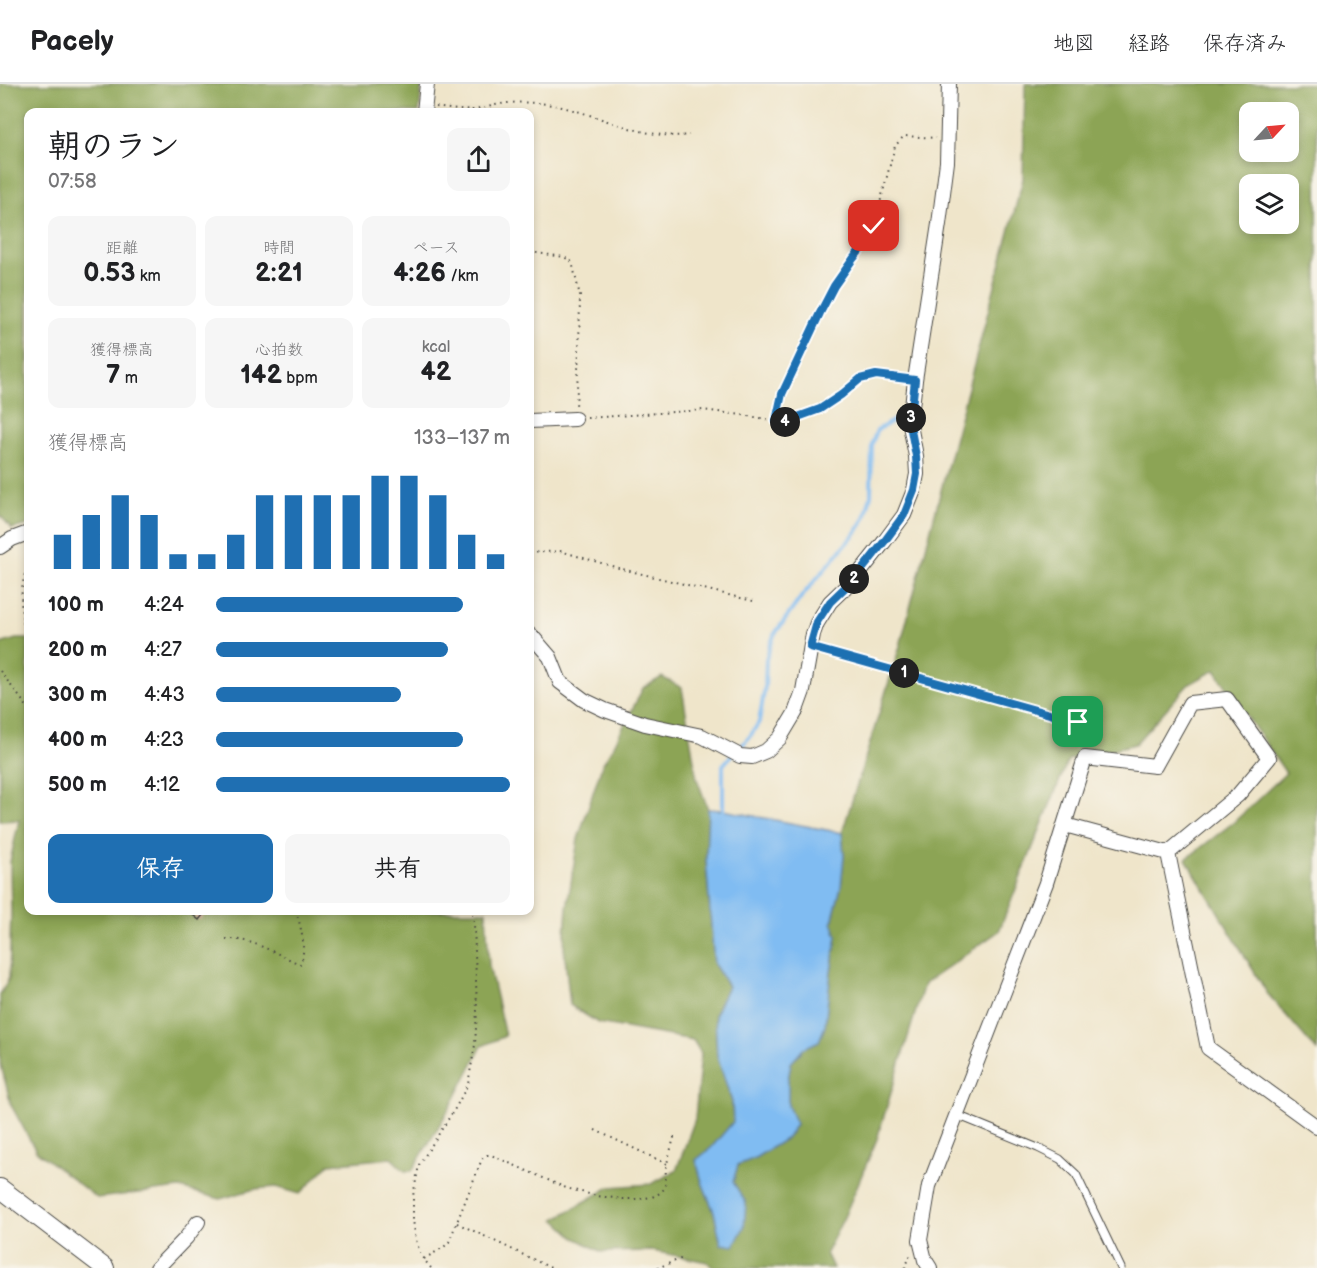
<!DOCTYPE html>
<html lang="ja">
<meta charset="utf-8">
<style>
body{margin:0;font-family:"Balsamiq Sans","Klee One",sans-serif;background:#f6f6f6;color:#202124;height:100vh;display:flex;flex-direction:column;font-size:22px;white-space:nowrap}
*{box-sizing:border-box;margin:0}
p{font-size:20px;color:#757577}
.icon{flex:none;width:33px;height:33px;fill:none;stroke:currentColor;stroke-width:2;stroke-linecap:round;stroke-linejoin:round}
.map{position:relative;flex:1;overflow:hidden}
.details{position:absolute;left:24px;top:24px;width:510px;height:807px;display:flex;flex-direction:column;background:#fff;border-radius:12px;box-shadow:0 3px 9px #0003}
.details>*{flex:none}
.needle{width:39px;rotate:64deg}
.tools{position:absolute;left:1239px;top:18px;display:grid;gap:12px}
.tools a{display:grid;place-items:center;width:60px;height:60px;border-radius:12px;background:#fff;box-shadow:0 3px 9px #0003;font-size:30px}
.pin{position:absolute;display:grid;place-items:center;width:51px;height:51px;color:#fff;margin:-26px;border-radius:12px;box-shadow:0 3px 9px #0006}
.km{position:absolute;width:30px;height:30px;margin:-15px;border-radius:50%;background:#222;color:#fff;font-size:16px;line-height:30px;text-align:center}
.round{display:grid;place-items:center;flex:none;width:63px;height:63px;border-radius:12px;background:#f6f6f6}
.head{display:flex;align-items:center;justify-content:space-between;height:102px;padding:0 24px}
h1{font-size:33px;font-weight:700;line-height:45px}
.stats{display:grid;grid-template-columns:repeat(3,1fr);gap:9px;height:102px;padding:6px 24px}
.stats div{display:grid;align-content:center;border-radius:12px;background:#f6f6f6;text-align:center}
.stats b{font-size:26px;font-weight:700}
.stats small{font-size:16px;font-weight:400}
.stats p{font-size:16px}
.chart{height:168px;padding:12px 24px}
.chart p{display:flex;justify-content:space-between}
.chart svg{width:100%;height:108px;margin-top:6px;stroke:#1f6fb2;stroke-width:6}
.cta{display:flex;gap:12px;margin-top:auto;padding:12px 24px}
.cta a{flex:1;height:69px;border-radius:12px;background:#1f6fb2;color:#fff;font-size:24px;font-weight:700;line-height:69px;text-align:center}
.cta a+a{background:#f6f6f6;color:#202124}
ul{padding:0 24px;list-style:none;font-size:20px}
li{display:grid;grid-template-columns:96px 72px 1fr;align-items:center;height:45px}
li i{height:15px;border-radius:8px;background:#1f6fb2}
header{display:flex;align-items:center;gap:36px;box-sizing:border-box;height:84px;padding:0 30px;background:#fff;border-bottom:2px solid #e0e0e0}
header strong{font-size:28px}
nav{display:flex;gap:33px;margin-inline-start:auto;font-size:21px}
.map>svg:first-child{display:block}
.forest{fill:#8ca455;stroke:#5c6840;stroke-width:1.5;fill-rule:evenodd}
.water{fill:#80bcf2;stroke:#56748e;stroke-width:1.5}
.lines{fill:none;stroke-linecap:round;stroke-linejoin:round}
.stream{stroke:#80bcf2;stroke-width:4}
.building{fill:#f6b0a2}
.service-casing{stroke:#484743;stroke-width:9}
.minor-casing{stroke:#484743;stroke-width:16}
.secondary-casing{stroke:#484743;stroke-width:20}
.path{stroke:#484743;stroke-width:2;stroke-dasharray:1.5 4.5;stroke-linecap:butt}
.service{stroke:#fff;stroke-width:7}
.minor{stroke:#fff;stroke-width:14}
.secondary{stroke:#fff;stroke-width:18}
.route-casing{stroke:#fff;stroke-width:12}
.route{stroke:#1f6fb2;stroke-width:8}
</style>
<header>
<strong>Pacely</strong>
<nav><a>地図</a><a>経路</a><a>保存済み</a></nav>
</header>
<div class="map">
<svg width="1317" height="1184" viewBox="0 0 1317 1184">
<rect width="100%" height="100%" fill="#f7f3e8"/>
<filter id="ink" filterUnits="userSpaceOnUse"><feTurbulence type="fractalNoise" baseFrequency=".0167" numOctaves="2"/><feDisplacementMap in="SourceGraphic" scale="12" xChannelSelector="R" yChannelSelector="G"/><feConvolveMatrix kernelMatrix="1 2 1 2 8 2 1 2 1" color-interpolation-filters="sRGB"/></filter>
<filter id="wash" filterUnits="userSpaceOnUse"><feTurbulence type="fractalNoise" baseFrequency=".008" numOctaves="4" result="noise"/><feDisplacementMap in="SourceGraphic" scale="24" xChannelSelector="R" yChannelSelector="G"/><feGaussianBlur stdDeviation="1.35" result="paint"/><feColorMatrix in="noise" values="0 0 0 0 0 0 0 0 0 0 0 0 0 0 0 0 0 1.4 0 .05"/><feComposite in="paint" operator="in"/></filter>
<g filter="url(#wash)">
<rect width="100%" height="100%" fill="#efe5ca"/>
<path class="forest" d="M0 0H422L419 28H28V441L12 445 0 431Z
M1025 0H1317V967L1267 909 1186 775 1234 738 1286 689 1215 586 1188 601 1135 660 1068 676 999 847 924 900 877 1055 845 1131 826 1169 833 1184H715L707 1178 653 1167 602 1168 575 1154 555 1135 610 1103 651 1100 676 1087 695 1035 701 969 693 956 598 939 570 921 564 863 567 824 578 755 602 681 614 661 643 604 662 593 682 604 697 695 708 725 706 775 714 880 728 902 715 930 717 971 732 1018 733 1038 711 1064 696 1076 702 1098 714 1128 721 1160 746 1119 733 1098 738 1081 755 1074 787 1054 796 1041 788 1022V996L791 979 804 964 819 957 825 942 831 887 837 852 832 839 841 803 844 772 842 749 900 562 1023 95ZM1250 28H1288V68H1250ZM1250 100H1288V140H1250Z
M16 555H28V826L486 827 489 882 505 952 482 962 451 1022 412 1087H405L391 1074 329 1080 300 1110 276 1103 255 1105 220 1115 180 1104 97 1114 36 1067 11 1021 0 977V911L9 894 11 828 10 778 19 736 0 737V560Z"/>
<path class="water" d="M708 725 723 726 842 749 844 772 841 803 832 838 837 852 831 887 825 942 819 957 804 964 791 979 788 996V1022L796 1040 787 1054 755 1074 738 1081 733 1098 746 1119 744 1143 734 1162 721 1160 714 1128 702 1098 696 1076 711 1064 733 1038 732 1018 717 971 715 930 728 902 714 880 706 775Z"/>
<g class="lines">
<path class="stream" d="M738 666 751 651 759 638 765 602 766 575 774 551 802 512 857 447 865 434 871 411 872 360 877 346 907 329
M723 729V681L732 671"/>
</g>
<g id="blocks">
<path class="building" d="M187 826H207L199 836Z"/>
</g>
</g>
<g filter="url(#ink)">
<use href="#blocks" fill-opacity="0" stroke="#484743" stroke-width="1.5"/>
<g class="lines">
<g class="service-casing">
<path id="service" d="M957 1031 1038 1064 1060 1075 1076 1090 1121 1184"/>
</g>
<g class="minor-casing">
<path id="minor" d="M424 28 427 0
M530 337 575 335
M0 463 12 455 28 449
M530 550 531 551 550 573 560 598 584 616 605 626 645 640 702 652 740 672 752 673 766 667 780 654 795 629 803 607 813 550 817 539 830 518 857 492 884 458 904 431 914 406 917 390 916 372 910 341 915 296 939 140 947 78 949 0
M1065 741 1168 769 1208 964 1317 1043
M157 1184 186 1154 198 1138
M930 1184 925 1176 920 1156 929 1102 1046 799 1085 674 1155 682 1190 619 1227 615 1269 674 1238 711 1168 769"/>
</g>
<g class="secondary-casing">
<path id="secondary" d="M0 1104 105 1184"/>
</g>
<path class="path" d="M436 23C448 25 461 27 473 26 481 25 488 23 495 21 509 18 523 18 537 19 589 23 636 57 689 51
M530 168 564 173 571 177 573 182 580 212 579 267 576 323
M587 334 703 326 742 331 785 338 821 325 841 311 860 295 876 291 903 295
M776 337 782 310 820 229 834 202 853 175 867 157 874 142 895 62 904 52 936 54
M27 462 28 469
M530 469 560 467 622 485 753 517
M28 479C20 504 18 529 28 554
M821 566 1078 638
M0 587 28 624
M226 855C252 854 276 870 300 880 307 869 301 839 295 826
M595 1046 667 1080
M457 1139 551 1184
M424 1175 444 1163 449 1158 482 1075 487 1071H491L566 1104 597 1112 623 1115H639L652 1113 660 1109 665 1104 666 1083 675 1050
M431 1184 421 1172 416 1156 413 1136V1112L419 1081 456 1023 468 1000 475 961 477 926 474 839 471 826
M657 1184 683 1174
M905 1184 911 1170"/>
<use href="#service" class="service"/>
<use href="#minor" class="minor"/>
<use href="#secondary" class="secondary"/>
</g>
</g>
<g class="lines" filter="url(#ink)">
<g class="route-casing">
<path id="route" d="M874 142 867 157 853 175 834 202 820 229 782 310 776 337 784 338 820 325 841 311 860 295 876 291 915 296 910 341 916 372 917 390 914 406 904 431 884 458 857 492 830 518 817 538 810 563 1078 638"/>
</g>
<use href="#route" class="route"/>
</g>
</svg>
<div class="tools">
<a><svg class="needle" viewBox="-14 -14 28 28"><path d="M0-13l5 13h-10z" fill="#e53935"/><path d="M0 13l5-13h-10z" fill="#757577"/></svg></a>
<a><svg class="icon" aria-label="layers" viewBox="0 0 24 24"><path d="M12 4l9 5-9 5-9-5zM3 14l9 5 9-5"/></svg></a>
</div>
<div class="pin" style="left:1078px;top:638px;background:#1e9e55"><svg class="icon" aria-label="arrive" viewBox="0 0 24 24"><path d="M6 21V4h12l-3 4 3 4H6"/></svg></div>
<div class="pin" style="left:874px;top:142px;background:#d93025"><svg class="icon" aria-label="check" viewBox="0 0 24 24"><path d="M5 12l5 5 9-10"/></svg></div>
<b class="km" style="left:904px;top:589px">1</b>
<b class="km" style="left:854px;top:495px">2</b>
<b class="km" style="left:911px;top:334px">3</b>
<b class="km" style="left:785px;top:338px">4</b>
<section class="details">
<div class="head"><div><h1>朝のラン</h1><p>07:58</p></div><a class="round"><svg class="icon" aria-label="share" viewBox="0 0 24 24"><path d="M12 15V3M7 8l5-5 5 5M5 13v7h14v-7"/></svg></a></div>
<div class="stats">
<div><p>距離</p><b>0.53<small> km</small></b></div>
<div><p>時間</p><b>2:21</b></div>
<div><p>ペース</p><b>4:26<small> /km</small></b></div>
</div>
<div class="stats">
<div><p>獲得標高</p><b>7<small> m</small></b></div>
<div><p>心拍数</p><b>142<small> bpm</small></b></div>
<div><p>kcal</p><b>42</b></div>
</div>
<div class="chart"><p><span>獲得標高</span>133–137 m</p>
<svg viewBox="0 0 160 44" preserveAspectRatio="none"><path d="M5 44V30M15 44V22M25 44V14M35 44V22M45 44V38M55 44V38M65 44V30M75 44V14M85 44V14M95 44V14M105 44V14M115 44V6M125 44V6M135 44V14M145 44V30M155 44V38"/></svg>
</div>
<ul>
<li><b>100 m</b>4:24<i style="width:84%"></i></li>
<li><b>200 m</b>4:27<i style="width:79%"></i></li>
<li><b>300 m</b>4:43<i style="width:63%"></i></li>
<li><b>400 m</b>4:23<i style="width:84%"></i></li>
<li><b>500 m</b>4:12<i style="width:100%"></i></li>
</ul>
<div class="cta"><a>保存</a><a>共有</a></div>
</section>
</div>
